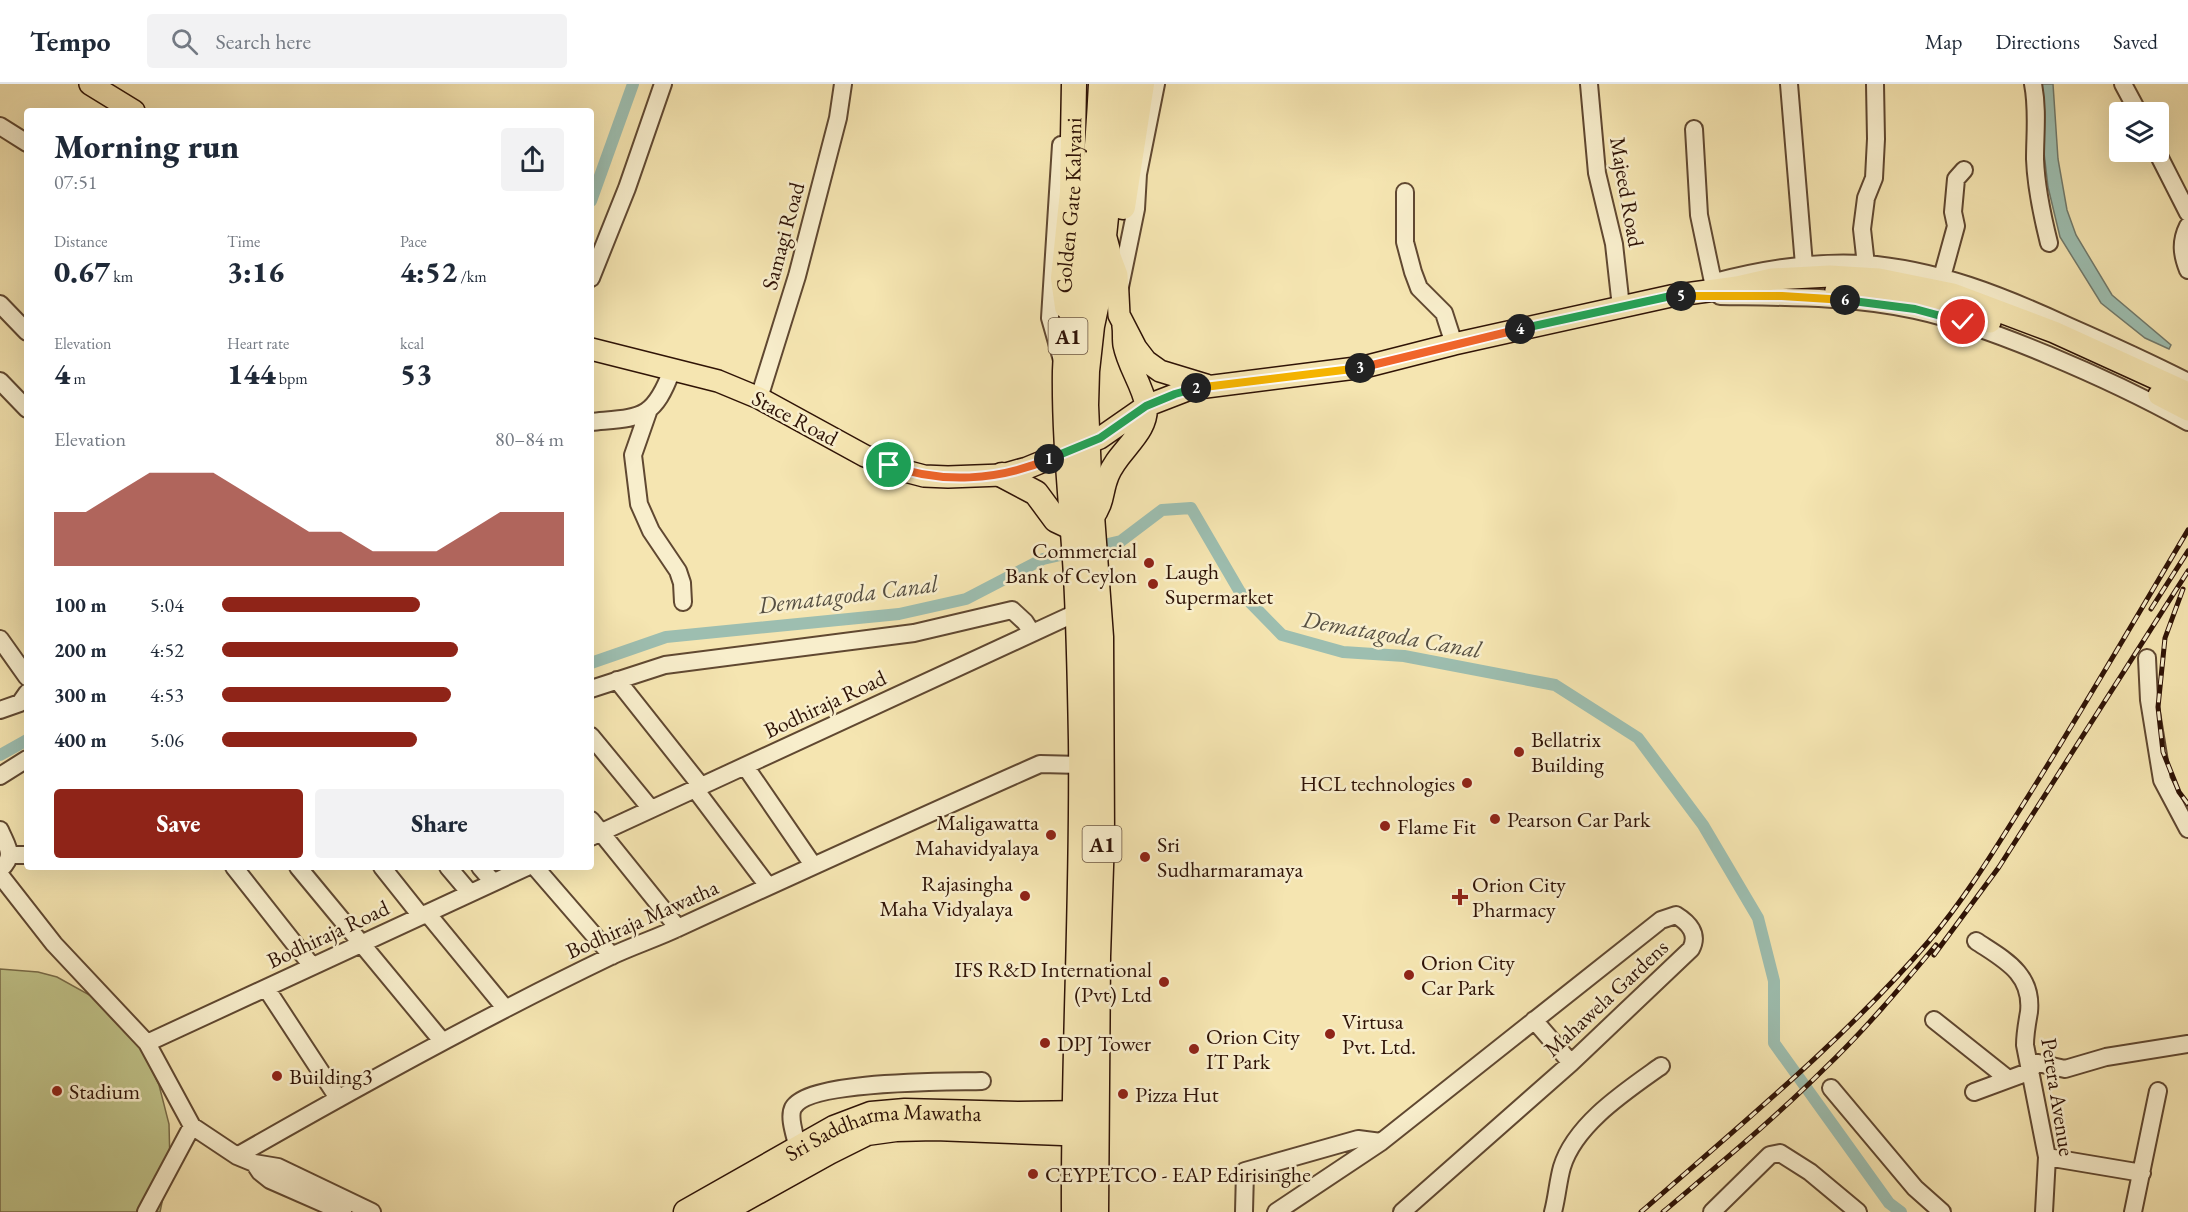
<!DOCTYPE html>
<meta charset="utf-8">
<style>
body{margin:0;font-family:"EB Garamond",serif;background:#f2f2f3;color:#1f2937;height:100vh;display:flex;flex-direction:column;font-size:22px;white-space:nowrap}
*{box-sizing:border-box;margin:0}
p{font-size:20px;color:#747a83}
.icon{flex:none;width:33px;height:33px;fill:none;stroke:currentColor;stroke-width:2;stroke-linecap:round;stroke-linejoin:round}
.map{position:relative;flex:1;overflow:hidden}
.side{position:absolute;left:24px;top:24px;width:570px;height:762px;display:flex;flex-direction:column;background:#fff;border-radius:6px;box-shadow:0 6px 24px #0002}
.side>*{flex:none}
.buttons{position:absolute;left:2109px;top:18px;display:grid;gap:12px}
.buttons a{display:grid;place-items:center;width:60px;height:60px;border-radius:6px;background:#fff;box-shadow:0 6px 24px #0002;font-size:30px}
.pin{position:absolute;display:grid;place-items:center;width:51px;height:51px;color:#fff;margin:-26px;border:3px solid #fff;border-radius:50%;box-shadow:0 2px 6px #0007}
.km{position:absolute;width:30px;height:30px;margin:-15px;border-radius:50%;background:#222;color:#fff;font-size:16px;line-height:30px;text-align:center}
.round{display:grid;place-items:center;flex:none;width:63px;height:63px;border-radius:6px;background:#f2f2f3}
.summary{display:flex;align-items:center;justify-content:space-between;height:102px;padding:0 30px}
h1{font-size:33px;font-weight:800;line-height:45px}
.stats{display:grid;grid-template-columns:repeat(3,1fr);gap:9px;height:102px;padding:6px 30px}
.stats div{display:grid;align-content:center}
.stats b{font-size:30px;font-weight:800}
.stats small{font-size:16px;font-weight:400}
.stats p{font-size:16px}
.chart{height:168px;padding:12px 30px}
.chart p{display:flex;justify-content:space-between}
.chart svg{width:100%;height:108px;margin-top:6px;fill:#8f2418;opacity:.7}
.primary-button{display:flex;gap:12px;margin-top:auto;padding:12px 30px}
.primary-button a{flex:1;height:69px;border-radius:6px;background:#8f2418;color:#fff;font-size:24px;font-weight:800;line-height:69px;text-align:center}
.primary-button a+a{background:#f2f2f3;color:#1f2937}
ul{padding:0 30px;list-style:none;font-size:20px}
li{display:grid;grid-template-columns:96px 72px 1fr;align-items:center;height:45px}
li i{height:15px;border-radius:8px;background:#8f2418}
header{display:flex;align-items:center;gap:36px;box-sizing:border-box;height:84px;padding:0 30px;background:#fff;border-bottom:2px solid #e0e1e3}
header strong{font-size:28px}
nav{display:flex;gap:33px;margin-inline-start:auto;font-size:21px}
.search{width:420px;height:54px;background:#f2f2f3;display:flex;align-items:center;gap:15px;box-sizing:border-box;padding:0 21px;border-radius:6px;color:#747a83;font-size:22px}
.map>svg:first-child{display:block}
.green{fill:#c0c389;stroke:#786b48;stroke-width:1.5}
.water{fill:#9dbeb0;stroke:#717a6c;stroke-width:1.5}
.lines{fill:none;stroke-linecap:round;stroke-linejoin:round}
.canal{stroke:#9dbeb0;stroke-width:12}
.minor-casing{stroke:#604831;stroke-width:20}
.major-casing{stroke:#2f1306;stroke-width:24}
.highway-casing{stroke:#2f1306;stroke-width:27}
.minor{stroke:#f8eecc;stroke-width:16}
.major{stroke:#f5e5b1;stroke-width:21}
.highway{stroke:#f5e5b1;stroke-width:24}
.rail-casing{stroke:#2f1306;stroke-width:5}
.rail{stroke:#f8eecc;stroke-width:3;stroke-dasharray:9;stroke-linecap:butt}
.split-1-casing{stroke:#fff;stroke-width:12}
.split-2-casing{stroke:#fff;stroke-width:12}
.split-3-casing{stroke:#fff;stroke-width:12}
.split-4-casing{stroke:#fff;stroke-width:12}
.split-5-casing{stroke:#fff;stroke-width:12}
.split-6-casing{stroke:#fff;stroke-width:12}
.split-7-casing{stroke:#fff;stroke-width:12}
.split-1{stroke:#f0652b;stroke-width:8}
.split-2{stroke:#22a559;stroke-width:8}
.split-3{stroke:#f5b400;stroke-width:8}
.split-4{stroke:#f0652b;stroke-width:8}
.split-5{stroke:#22a559;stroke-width:8}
.split-6{stroke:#f5b400;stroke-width:8}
.split-7{stroke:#22a559;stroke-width:8}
.poi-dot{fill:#8f2418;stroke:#f8eecc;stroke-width:2}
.labels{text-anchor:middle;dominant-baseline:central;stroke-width:5;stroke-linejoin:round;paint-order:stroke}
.shield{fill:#f8eecc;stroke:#6b5541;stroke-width:1.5}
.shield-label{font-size:21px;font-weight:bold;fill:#2f1306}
.street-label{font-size:22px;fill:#2f1306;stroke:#f8eecc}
.poi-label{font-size:22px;fill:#2f1306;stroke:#f8eecc;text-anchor:start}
.water-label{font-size:24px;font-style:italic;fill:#564f42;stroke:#f8eecc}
</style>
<header>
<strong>Tempo</strong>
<div class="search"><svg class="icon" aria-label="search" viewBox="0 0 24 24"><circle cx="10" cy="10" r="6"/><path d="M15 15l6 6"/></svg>Search here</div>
<nav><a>Map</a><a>Directions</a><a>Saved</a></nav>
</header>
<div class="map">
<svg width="2188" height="1128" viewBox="0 0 2188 1128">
<rect width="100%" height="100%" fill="#f5e5b1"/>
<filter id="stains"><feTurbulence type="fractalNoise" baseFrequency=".00333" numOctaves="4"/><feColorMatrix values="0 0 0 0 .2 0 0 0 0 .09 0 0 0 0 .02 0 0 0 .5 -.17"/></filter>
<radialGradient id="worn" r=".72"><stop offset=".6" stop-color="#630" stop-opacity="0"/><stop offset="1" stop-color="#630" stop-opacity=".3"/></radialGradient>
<path class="green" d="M0 885 38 888 57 893 95 914 135 953 159 1001 169 1040 170 1080 160 1128H0Z"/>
<path class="water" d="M2036 0H2053L2058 75 2067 126 2076 151 2112 211 2171 261 2169 265 2145 254 2101 219 2060 153 2048 103Z"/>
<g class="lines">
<path class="canal" d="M591 117 633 0
M591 579 666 553 899 530 966 515 1043 475 1121 457 1162 426 1191 424 1240 508 1282 551 1343 568 1404 572 1555 601 1638 654 1703 741 1758 834 1774 897V959L1889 1119 1901 1128
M0 671 27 656"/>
<g class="minor-casing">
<path id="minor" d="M1589 0 1597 89 1614 160 1621 223
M1789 0 1804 181
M2033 0C2038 25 2035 50 2035 75 2036 104 2042 131 2049 159
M2123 0 2138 28
M0 42 27 59
M1694 45 1699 131 1713 198
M1061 61 1050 234 1062 276
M2157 68 2188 129
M1405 108V158L1413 188 1419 204 1444 229 1454 260
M2188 142C2180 158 2182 171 2188 186
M1866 181 1862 145 1866 114 1874 94 1876 55 1875 0
M1942 193 1956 142 1953 128 1956 95 1964 86
M591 194 627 104 663 0
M1715 198C1764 185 1814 177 1864 180 1936 185 2003 212 2068 242 2109 260 2149 278 2188 298
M1120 203 1136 125 1138 90 1156 0
M1720 212C1785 213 1851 212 1915 226 1961 236 2005 253 2048 271 2096 291 2143 313 2188 338
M0 220 27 248
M0 297 27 325
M759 314 797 192 838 34 843 0
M648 328 633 371 639 420 651 447 678 487 682 499 683 518
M591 338C640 333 653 337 672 286
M0 555 27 593
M2147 574 2149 616 2162 696 2188 745
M617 596 701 702
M591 605 665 581 914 549 1012 526 1025 538 1032 549
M0 626 20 619 27 609
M591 652 651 725
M745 682 813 781
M0 692 27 675
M695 705 768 802
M591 736 678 844
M0 746C7 763 16 771 0 786
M591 753 1078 528
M10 771H27
M234 783 312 882
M298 783 442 957
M382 783 421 832
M448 783 470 809
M480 783 493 798
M535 783 612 872
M0 791 54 860 147 959 192 1042 237 1072 254 1079 278 1083 372 1128
M427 829 505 924
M1976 857C2003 875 2033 889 2029 928 2027 939 2025 950 2025 961L2047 1073 2044 1128
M266 904 338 1014
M1534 936 1571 979
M1934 936 2007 994
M147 959 527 783
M2029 977 2065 985 2106 973 2188 960
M1831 1004 1915 1104 1942 1128
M1974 1008 2031 987
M798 1065C796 1054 788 1034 793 1024 808 996 949 998 982 997
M237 1072C359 1002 482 934 609 873 632 862 657 854 680 843 800 788 920 733 1040 680L1081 681
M2047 1073 2142 1089
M254 1079 260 1088 270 1096 343 1128
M146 1128 192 1042
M1244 1128 1245 1087 1358 1055 1381 1058
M1276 1128 1381 1058 1661 836 1676 831C1689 839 1699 850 1691 865L1571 979 1402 1128
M1553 1128C1557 1113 1558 1097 1562 1083 1575 1040 1626 1007 1661 982
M1712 1128 1770 1071 1780 1069 1810 1088 1858 1128
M2133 1128 2158 1007"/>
</g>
<g class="major-casing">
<path id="major" d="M90 0 134 27
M1108 167 1117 191 1119 231 1136 264 1146 277 1160 287 1206 301
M1836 206 1912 213 1990 238
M591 265 718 297 759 314 865 372 905 387 924 392 948 393 1002 391 1027 384 1100 354 1146 322 1190 305 1364 283 1454 260 1671 212 1737 203 1772 195 1830 192 1879 195 1953 210 2054 248 2188 309
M2159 311 2188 326
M1092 435C1105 417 1101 409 1108 392 1117 367 1150 349 1146 321 1142 300 1128 282 1124 261 1123 255 1124 248 1123 242"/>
</g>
<g class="highway-casing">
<g id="highway">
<path d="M1123 123 1142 0"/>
<path id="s1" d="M1067 223 1063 194 1072 108 1074 0"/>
<path d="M1002 391 1036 409 1056 436 1073 444"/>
<path id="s2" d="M686 1128 834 1044 871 1030 905 1027 1018 1030 1087 1029"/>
<path d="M721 1128 829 1068 867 1049 896 1045 935 1044 1088 1050"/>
<path d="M1074 1128C1073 971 1083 814 1081 656 1080 601 1079 546 1076 492 1072 423 1064 356 1065 287 1066 249 1078 213 1084 175 1093 117 1098 59 1101 0"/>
<path d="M1096 1128 1098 872 1102 753 1101 553 1089 391 1086 321 1087 287 1092 242 1108 167 1104 152 1120 0"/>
</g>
</g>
<use href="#minor" class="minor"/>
<use href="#major" class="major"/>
<use href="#highway" class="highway"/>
<g class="rail-casing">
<path id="rail" d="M2183 505 2165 554 2158 623 2163 668 2179 708 2188 720
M2151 525 2188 467
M1934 871 1999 783 2188 487
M1641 1128C1740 1041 1843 957 1929 857 1969 810 2001 755 2034 703 2087 618 2137 532 2188 446
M1663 1128C1717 1082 1773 1036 1823 986 1864 947 1900 904 1936 861"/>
</g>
<use href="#rail" class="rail"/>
</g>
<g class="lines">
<g class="split-1-casing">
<path id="split-1" d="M889 381C940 400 999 397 1049 375"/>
</g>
<g class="split-2-casing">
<path id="split-2" d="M1049 375 1100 354 1146 322 1175 310 1196 304"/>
</g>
<g class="split-3-casing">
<path id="split-3" d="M1196 304 1360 284"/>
</g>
<g class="split-4-casing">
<path id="split-4" d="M1360 284 1520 245"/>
</g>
<g class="split-5-casing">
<path id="split-5" d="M1520 245 1671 212H1681"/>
</g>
<g class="split-6-casing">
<path id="split-6" d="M1681 212H1782L1845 216"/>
</g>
<g class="split-7-casing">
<path id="split-7" d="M1845 216 1915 225 1963 238"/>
</g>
<use href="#split-1" class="split-1"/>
<use href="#split-2" class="split-2"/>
<use href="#split-3" class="split-3"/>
<use href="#split-4" class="split-4"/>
<use href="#split-5" class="split-5"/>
<use href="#split-6" class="split-6"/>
<use href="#split-7" class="split-7"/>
</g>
<g class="poi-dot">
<circle cx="1149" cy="479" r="6"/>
<circle cx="1153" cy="500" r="6"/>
<circle cx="1519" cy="668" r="6"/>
<circle cx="1467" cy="699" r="6"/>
<circle cx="1495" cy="735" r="6"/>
<circle cx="1385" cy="742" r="6"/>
<circle cx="1051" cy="751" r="6"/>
<circle cx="1145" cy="773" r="6"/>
<circle cx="1025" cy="812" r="6"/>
<path d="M1457 804h6v6h6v6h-6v6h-6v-6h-6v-6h6z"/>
<circle cx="1409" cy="891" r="6"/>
<circle cx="1164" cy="898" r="6"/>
<circle cx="1330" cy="950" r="6"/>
<circle cx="1045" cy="959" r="6"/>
<circle cx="1194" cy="965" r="6"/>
<circle cx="277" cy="992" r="6"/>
<circle cx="57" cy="1007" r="6"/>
<circle cx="1123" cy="1010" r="6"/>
<circle cx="1033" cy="1090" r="6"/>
</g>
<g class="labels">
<g class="shield">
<rect x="1048.5" y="234" width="39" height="36" rx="4.5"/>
<rect x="1082.5" y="742" width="39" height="36" rx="4.5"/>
</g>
<g class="shield-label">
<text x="1068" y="252">A1</text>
<text x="1102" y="760">A1</text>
</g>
<g class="street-label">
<text transform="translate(1627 108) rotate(80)">Majeed Road</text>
<text stroke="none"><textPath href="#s1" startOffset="102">Golden Gate Kalyani</textPath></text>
<text transform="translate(783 152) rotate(-75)">Samagi Road</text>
<text transform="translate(795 334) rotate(28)">Stace Road</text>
<text transform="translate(825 620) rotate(-25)">Bodhiraja Road</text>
<text transform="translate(642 835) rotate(-24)">Bodhiraja Mawatha</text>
<text transform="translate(328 850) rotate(-25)">Bodhiraja Road</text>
<text transform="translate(1606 914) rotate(-43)">Mahawela Gardens</text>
<text transform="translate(2058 1013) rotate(81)">Perera Avenue</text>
<text stroke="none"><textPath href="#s2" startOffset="218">Sri Saddharma Mawatha</textPath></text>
</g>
<g class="poi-label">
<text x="1137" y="466" text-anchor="end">Commercial<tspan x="1137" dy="25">Bank of Ceylon</tspan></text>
<text x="1165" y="487">Laugh<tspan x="1165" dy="25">Supermarket</tspan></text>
<text x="1531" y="655">Bellatrix<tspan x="1531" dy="25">Building</tspan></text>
<text x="1455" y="699" text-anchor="end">HCL technologies</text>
<text x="1507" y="735">Pearson Car Park</text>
<text x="1039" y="738" text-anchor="end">Maligawatta<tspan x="1039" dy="25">Mahavidyalaya</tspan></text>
<text x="1397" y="742">Flame Fit</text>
<text x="1157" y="760">Sri<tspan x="1157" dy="25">Sudharmaramaya</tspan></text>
<text x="1013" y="799" text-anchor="end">Rajasingha<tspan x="1013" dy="25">Maha Vidyalaya</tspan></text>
<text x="1472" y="800">Orion City<tspan x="1472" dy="25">Pharmacy</tspan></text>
<text x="1421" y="878">Orion City<tspan x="1421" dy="25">Car Park</tspan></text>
<text x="1152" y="885" text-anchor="end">IFS R&amp;D International<tspan x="1152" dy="25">(Pvt) Ltd</tspan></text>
<text x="1342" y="937">Virtusa<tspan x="1342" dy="25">Pvt. Ltd.</tspan></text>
<text x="1206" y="952">Orion City<tspan x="1206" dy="25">IT Park</tspan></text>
<text x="1057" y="959">DPJ Tower</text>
<text x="289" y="992">Building3</text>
<text x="69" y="1007">Stadium</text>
<text x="1135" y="1010">Pizza Hut</text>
<text x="1045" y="1090">CEYPETCO - EAP Edirisinghe</text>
</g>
<g class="water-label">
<text transform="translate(848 510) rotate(-7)">Dematagoda Canal</text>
<text transform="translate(1392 550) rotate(10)">Dematagoda Canal</text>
</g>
</g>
<rect width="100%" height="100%" filter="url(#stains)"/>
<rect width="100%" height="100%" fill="url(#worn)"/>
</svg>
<div class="buttons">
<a><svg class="icon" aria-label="layers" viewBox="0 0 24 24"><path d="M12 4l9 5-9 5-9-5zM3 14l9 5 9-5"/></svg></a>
</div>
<div class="pin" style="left:889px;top:381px;background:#1e9e55"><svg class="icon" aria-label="arrive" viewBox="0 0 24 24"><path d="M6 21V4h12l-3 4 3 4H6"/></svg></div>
<div class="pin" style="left:1963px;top:238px;background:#d93025"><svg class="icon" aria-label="check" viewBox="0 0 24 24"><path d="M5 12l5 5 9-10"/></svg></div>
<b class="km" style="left:1049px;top:375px">1</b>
<b class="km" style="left:1196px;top:304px">2</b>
<b class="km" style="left:1360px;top:284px">3</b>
<b class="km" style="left:1520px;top:245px">4</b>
<b class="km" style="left:1681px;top:212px">5</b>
<b class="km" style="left:1845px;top:216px">6</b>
<section class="side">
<div class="summary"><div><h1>Morning run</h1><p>07:51</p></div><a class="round"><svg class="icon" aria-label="share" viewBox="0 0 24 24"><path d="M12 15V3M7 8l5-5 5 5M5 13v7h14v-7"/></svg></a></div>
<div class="stats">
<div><p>Distance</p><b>0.67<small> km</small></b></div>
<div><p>Time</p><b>3:16</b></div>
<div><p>Pace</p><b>4:52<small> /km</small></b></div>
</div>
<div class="stats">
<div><p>Elevation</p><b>4<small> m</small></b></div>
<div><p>Heart rate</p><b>144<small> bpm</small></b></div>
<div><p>kcal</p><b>53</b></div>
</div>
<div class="chart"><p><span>Elevation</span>80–84 m</p>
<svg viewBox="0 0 160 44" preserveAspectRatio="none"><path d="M0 44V22L10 22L20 14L30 6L40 6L50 6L60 14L70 22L80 30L90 30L100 38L110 38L120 38L130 30L140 22L150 22L160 22V44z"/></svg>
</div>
<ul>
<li><b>100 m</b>5:04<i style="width:58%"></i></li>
<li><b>200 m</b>4:52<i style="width:69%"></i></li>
<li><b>300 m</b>4:53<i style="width:67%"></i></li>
<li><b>400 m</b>5:06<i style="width:57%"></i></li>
</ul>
<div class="primary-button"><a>Save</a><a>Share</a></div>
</section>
</div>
